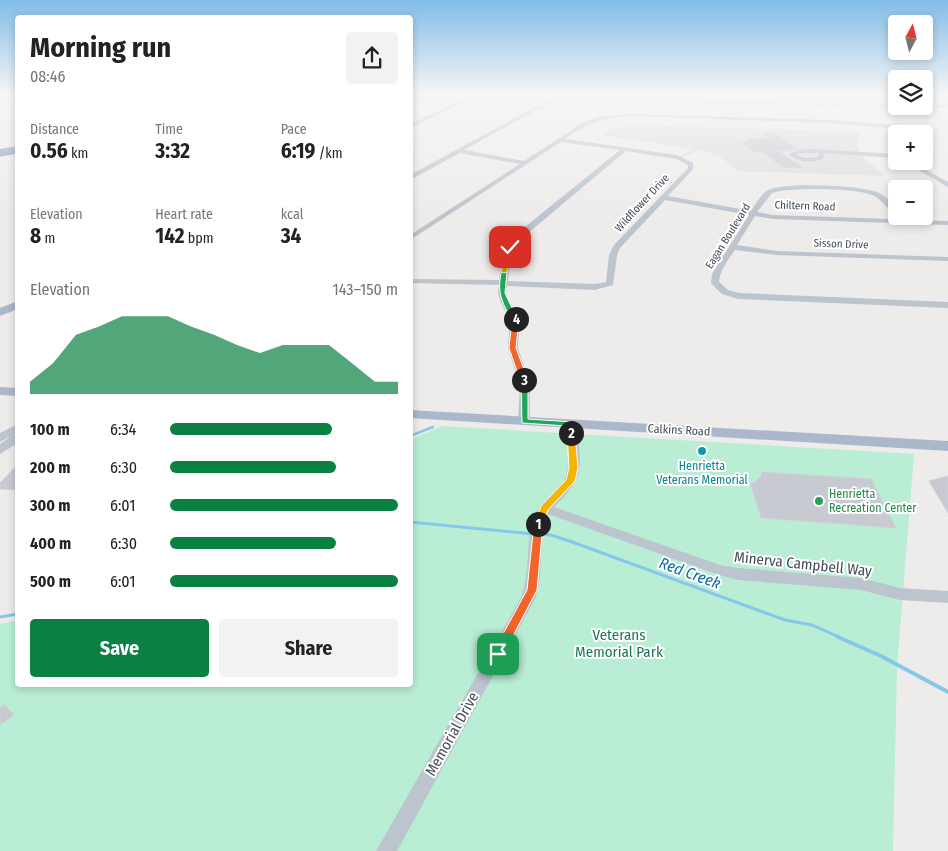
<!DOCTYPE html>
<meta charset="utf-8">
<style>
body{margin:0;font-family:"Fira Sans Condensed",sans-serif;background:#f2f2f2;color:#222;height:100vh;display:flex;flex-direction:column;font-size:19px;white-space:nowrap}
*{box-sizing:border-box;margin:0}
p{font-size:16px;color:#767676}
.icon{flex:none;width:28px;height:28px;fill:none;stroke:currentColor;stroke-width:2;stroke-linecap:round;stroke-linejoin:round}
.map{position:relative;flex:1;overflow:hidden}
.panel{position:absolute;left:15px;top:15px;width:398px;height:672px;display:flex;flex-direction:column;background:#fff;border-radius:5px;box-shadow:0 2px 8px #0003}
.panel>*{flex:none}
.needle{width:32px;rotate:7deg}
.buttons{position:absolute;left:888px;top:15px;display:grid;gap:10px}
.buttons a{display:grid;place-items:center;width:45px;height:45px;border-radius:5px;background:#fff;box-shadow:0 2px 8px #0003;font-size:25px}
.pin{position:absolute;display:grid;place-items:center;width:42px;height:42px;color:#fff;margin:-21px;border-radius:10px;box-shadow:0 2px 8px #0006}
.km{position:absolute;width:25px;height:25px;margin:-12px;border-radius:50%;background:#222;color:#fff;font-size:14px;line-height:25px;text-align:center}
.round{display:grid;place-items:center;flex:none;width:52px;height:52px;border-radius:5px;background:#f2f2f2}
.head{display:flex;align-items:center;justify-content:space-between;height:85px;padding:0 15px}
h1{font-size:28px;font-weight:700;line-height:38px}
.stats{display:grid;grid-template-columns:repeat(3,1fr);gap:8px;height:85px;padding:5px 15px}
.stats div{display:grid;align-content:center}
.stats b{font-size:21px;font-weight:700}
.stats small{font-size:14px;font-weight:400}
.stats p{font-size:14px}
.chart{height:140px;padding:10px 15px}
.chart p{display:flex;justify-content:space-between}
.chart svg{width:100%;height:90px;margin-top:5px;fill:#0b8043;opacity:.7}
.primary-button{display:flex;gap:10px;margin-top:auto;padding:10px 15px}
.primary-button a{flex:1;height:58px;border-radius:5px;background:#0b8043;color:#fff;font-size:20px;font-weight:700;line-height:58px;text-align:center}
.primary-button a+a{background:#f2f2f2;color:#222}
ul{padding:0 15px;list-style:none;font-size:16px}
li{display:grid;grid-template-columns:80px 60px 1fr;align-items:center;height:38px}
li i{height:12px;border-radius:6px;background:#0b8043}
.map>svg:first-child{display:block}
.education{fill:#dfdddd}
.green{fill:#b9edd4}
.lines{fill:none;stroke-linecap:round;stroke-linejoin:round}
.stream-far2{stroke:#87c7e9;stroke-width:2.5}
.stream-far1{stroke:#87c7e9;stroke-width:3}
.stream{stroke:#87c7e9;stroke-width:4}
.building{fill:#c8cad1;stroke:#cfd1d7}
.highway-casing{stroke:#6f81a6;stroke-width:1}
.minor{fill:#bcc4ce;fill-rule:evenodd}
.major{fill:#abb7cb;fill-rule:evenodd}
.highway{fill:#8396bb;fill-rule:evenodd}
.split-1{fill:#f0652b;stroke:#fff}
.split-2{fill:#f5b400;stroke:#fff}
.split-3{fill:#22a559;stroke:#fff}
.split-4{fill:#f0652b;stroke:#fff}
.split-5{fill:#22a559;stroke:#fff}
.split-6{fill:#f5b400;stroke:#fff}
.culture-dot{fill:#0f9aa8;stroke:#fff;stroke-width:2}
.leisure-dot{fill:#2e9e5b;stroke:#fff;stroke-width:2}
.labels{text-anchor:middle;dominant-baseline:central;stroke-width:4;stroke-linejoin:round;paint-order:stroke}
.far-street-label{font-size:11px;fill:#444c58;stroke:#fff}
.street-label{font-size:12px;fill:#444c58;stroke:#fff}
.culture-label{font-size:12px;fill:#0d838f;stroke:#fff}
.leisure-label{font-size:12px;fill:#27864d;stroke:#fff;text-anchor:start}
.near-street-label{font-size:15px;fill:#444c58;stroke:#fff}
.near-park-label{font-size:15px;fill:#187755;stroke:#fff}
.near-water-label{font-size:16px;font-style:italic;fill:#0e6ea2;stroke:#fff}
</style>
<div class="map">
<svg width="948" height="851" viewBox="0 0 948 851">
<rect width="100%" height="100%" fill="#eeeceb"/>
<path class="education" d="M635 125 861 132 857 146 863 158 885 176 738 171 719 156 699 150 682 158 678 157 693 149 603 135 610 130Z"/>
<path class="green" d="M442 426 914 454 897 668 893 851H0V624L17 620 18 685H410V440Z"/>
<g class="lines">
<path class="stream-far2" d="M410 436 433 427"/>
<path class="stream-far1" d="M410 522 533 534
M541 534 551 535 575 543 785 620 812 625 841 638
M0 617 18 614"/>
<path class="stream" d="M838 637 881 656 948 692"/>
</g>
<path class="building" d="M762 133H774L797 149 778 151 803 168 783 167 762 152H754L741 142H750L746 139 769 138Z
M18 464V490L0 489V483Z
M761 472 871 479 896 528 761 518 750 483H754L762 475Z
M948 476V513L929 481Z
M5 705 14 715 0 725V708Z"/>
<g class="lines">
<g class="highway-casing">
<path id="highway" d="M421 94H445L410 100V96Z
M18 147V153L0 156V150Z"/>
</g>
<path class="minor" d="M475 94H482L410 128V124Z
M514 94H524L551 101 585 98 896 106 948 105V107L918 108 585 100 556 102 539 109 464 150 524 161 584 122 598 117 631 114 832 120 903 126 901 129 832 123 631 116C600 119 590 122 565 139L677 155 693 163V169L668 196 751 211C756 204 761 194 768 190 785 182 862 185 879 193 886 196 891 203 896 208V214C887 210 882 199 872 195 852 188 793 187 772 193L757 212 773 215 948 221V225L773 219 755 216 737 245 777 251 948 257V261L777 255 735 250C728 260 720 270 719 282L728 290 739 293 948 302V308L738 299 722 294 711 283 712 274 749 215 665 200 620 248 617 255 613 285 595 290 507 286 506 293 509 303 520 319 518 348 530 385V421L528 423H520L518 421 520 385 508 348 510 319 501 303 498 293 499 285 410 283V279L499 280 503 253 515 235 620 150 561 142 410 240V235L520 164 460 153 410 180V175L535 107 547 103ZM626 151 676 159 688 165V168L614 245 609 255 606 282 595 284 508 281 511 253 521 239Z
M812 149 896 154V158L825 153 823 159C811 163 799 163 789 154L800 150ZM800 153H819L818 157 806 158 796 155Z
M902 161H910L948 182V187Z
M571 421 577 424C580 467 587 475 554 507L720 565 738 568 861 578 900 588 948 591V603L900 600 861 590 738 580 719 575 548 514C537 541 545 572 535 599L397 851H376L521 598C530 573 526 547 532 522 538 500 555 498 564 481 572 464 567 442 565 424Z
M18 424V432L0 442V433Z
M14 434H18V443L0 454V444Z"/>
<path class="major" d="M18 301V309L0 316V308Z
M0 387 18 388V396L0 395Z
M410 410 948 441V451L410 418Z"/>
<use href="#highway" class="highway"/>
</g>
<linearGradient id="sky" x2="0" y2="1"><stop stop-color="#81bce8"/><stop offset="0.44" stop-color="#f7f6f6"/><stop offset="1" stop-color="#f7f6f6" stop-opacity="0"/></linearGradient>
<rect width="948" height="214" fill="url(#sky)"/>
<path class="split-1" d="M538 521 543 524 537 590 502 657H493L492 654 527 590 534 524Z"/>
<path class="split-2" d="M571 431 575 433 578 468 575 481 548 510 542 527H535L534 524 541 506 566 480 569 468 567 433Z"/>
<path class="split-3" d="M521 379 528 380V419L573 422 574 435H568L567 426 522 423Z"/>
<path class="split-4" d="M516 317 519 319 516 348 528 380 524 382 520 380 509 348 512 319Z"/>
<path class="split-5" d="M502 270 507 272 505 293 518 321H513C502 304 496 291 502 270Z"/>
<path class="split-6" d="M510 245 513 247 507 272 504 273 501 272 507 247Z"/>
<circle class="culture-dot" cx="702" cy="451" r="5"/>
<circle class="leisure-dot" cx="819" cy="501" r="5"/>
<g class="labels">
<g class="far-street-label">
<text transform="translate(642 203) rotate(-47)">Wildflower Drive</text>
<text transform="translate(805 206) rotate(2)">Chiltern Road</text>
<text transform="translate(728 236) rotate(-58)">Eagan Boulevard</text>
<text transform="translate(841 244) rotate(2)">Sisson Drive</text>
</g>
<g class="street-label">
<text transform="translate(679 430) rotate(3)">Calkins Road</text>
</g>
<g class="culture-label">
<text x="702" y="466">Henrietta<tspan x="702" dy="14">Veterans Memorial</tspan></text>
</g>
<g class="leisure-label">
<text x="829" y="494">Henrietta<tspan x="829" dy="14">Recreation Center</tspan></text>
</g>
<g class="near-street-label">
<text transform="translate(803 564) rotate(6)">Minerva Campbell Way</text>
<text transform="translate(452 734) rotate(-61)">Memorial Drive</text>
</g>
<g class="near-park-label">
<text x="619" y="635">Veterans<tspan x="619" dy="17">Memorial Park</tspan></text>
</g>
<g class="near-water-label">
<text transform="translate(690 573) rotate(20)">Red Creek</text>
</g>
</g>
</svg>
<div class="buttons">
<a><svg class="needle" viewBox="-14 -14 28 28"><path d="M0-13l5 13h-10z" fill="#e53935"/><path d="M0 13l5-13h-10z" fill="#767676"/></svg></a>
<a><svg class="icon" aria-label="layers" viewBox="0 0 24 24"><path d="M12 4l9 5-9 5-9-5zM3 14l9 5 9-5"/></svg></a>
<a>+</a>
<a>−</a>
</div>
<div class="pin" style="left:498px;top:654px;background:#1e9e55"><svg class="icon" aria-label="arrive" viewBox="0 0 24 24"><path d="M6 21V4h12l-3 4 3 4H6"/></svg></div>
<div class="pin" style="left:510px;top:247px;background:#d93025"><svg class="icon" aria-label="check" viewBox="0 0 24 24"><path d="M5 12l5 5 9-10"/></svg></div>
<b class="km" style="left:538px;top:524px">1</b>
<b class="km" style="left:571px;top:433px">2</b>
<b class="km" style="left:524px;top:380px">3</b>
<b class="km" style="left:516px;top:319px">4</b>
<section class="panel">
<div class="head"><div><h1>Morning run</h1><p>08:46</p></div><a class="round"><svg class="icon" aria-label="share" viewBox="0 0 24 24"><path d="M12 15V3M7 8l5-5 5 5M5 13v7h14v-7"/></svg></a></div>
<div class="stats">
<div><p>Distance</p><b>0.56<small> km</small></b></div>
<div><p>Time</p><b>3:32</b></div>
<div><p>Pace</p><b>6:19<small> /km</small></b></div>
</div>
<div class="stats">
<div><p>Elevation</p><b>8<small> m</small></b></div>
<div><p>Heart rate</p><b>142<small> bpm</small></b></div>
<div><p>kcal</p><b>34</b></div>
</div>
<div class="chart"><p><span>Elevation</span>143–150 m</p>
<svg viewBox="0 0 160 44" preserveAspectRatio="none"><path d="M0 44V38L10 29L20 15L30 11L40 6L50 6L60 6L70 11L80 15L90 20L100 24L110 20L120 20L130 20L140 29L150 38L160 38V44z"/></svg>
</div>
<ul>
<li><b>100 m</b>6:34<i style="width:71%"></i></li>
<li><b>200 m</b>6:30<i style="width:73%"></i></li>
<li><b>300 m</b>6:01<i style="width:100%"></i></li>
<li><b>400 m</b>6:30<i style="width:73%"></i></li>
<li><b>500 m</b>6:01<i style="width:100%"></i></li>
</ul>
<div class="primary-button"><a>Save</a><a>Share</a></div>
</section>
</div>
